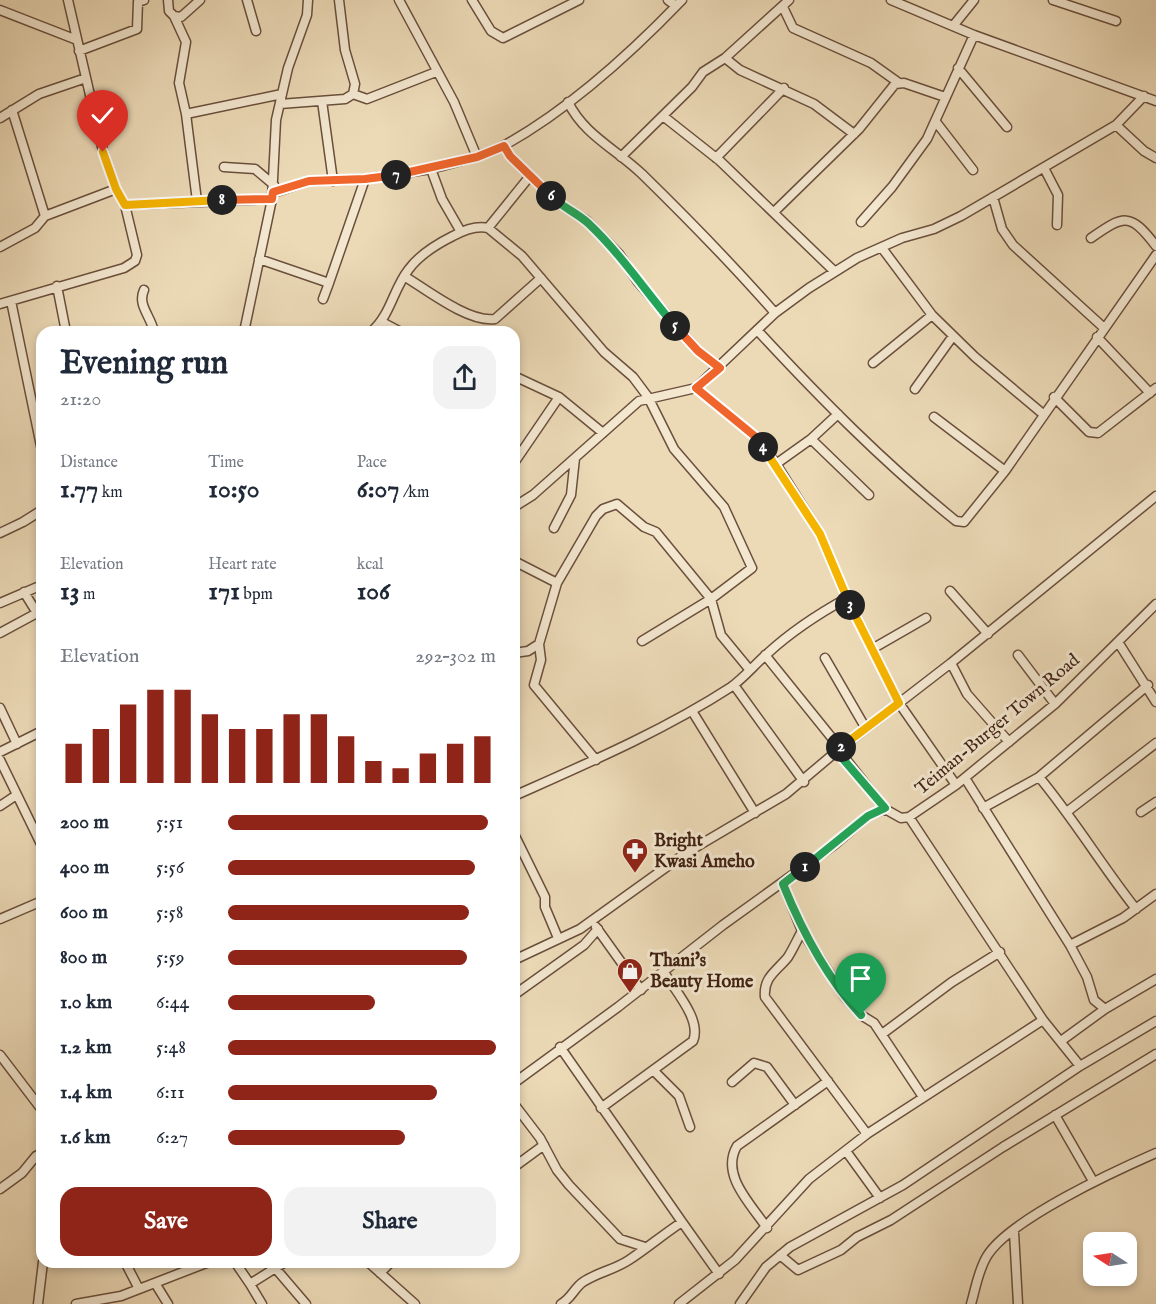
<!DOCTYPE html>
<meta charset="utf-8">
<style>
body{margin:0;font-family:"IM FELL English",serif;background:#f2f2f3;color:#1f2937;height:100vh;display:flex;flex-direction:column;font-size:22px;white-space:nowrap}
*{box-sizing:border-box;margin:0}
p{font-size:20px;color:#747a83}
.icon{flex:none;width:33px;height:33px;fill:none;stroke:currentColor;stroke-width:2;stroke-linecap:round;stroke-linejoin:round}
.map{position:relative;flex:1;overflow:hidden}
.panel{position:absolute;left:36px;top:326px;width:484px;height:942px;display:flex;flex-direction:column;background:#fff;border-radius:18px;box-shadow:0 3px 9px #0003}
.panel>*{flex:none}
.needle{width:39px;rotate:282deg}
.tools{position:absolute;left:1083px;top:1232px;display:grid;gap:12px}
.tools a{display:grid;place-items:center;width:54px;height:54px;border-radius:12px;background:#fff;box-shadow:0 3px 9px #0003;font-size:30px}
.pin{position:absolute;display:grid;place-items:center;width:51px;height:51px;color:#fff;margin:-62px -26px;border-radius:50% 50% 50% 0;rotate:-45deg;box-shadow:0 0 6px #0007}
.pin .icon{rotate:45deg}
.km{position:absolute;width:30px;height:30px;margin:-15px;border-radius:50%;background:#222;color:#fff;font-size:16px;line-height:30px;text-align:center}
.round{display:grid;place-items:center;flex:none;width:63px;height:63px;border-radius:18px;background:#f2f2f3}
.summary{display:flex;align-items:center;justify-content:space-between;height:102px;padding:0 24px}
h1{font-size:33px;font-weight:700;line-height:45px}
.figures{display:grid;grid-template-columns:repeat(3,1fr);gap:9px;height:102px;padding:6px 24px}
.figures div{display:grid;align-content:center}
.figures b{font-size:26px;font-weight:700}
.figures small{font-size:16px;font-weight:400}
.figures p{font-size:16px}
.chart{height:168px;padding:12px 24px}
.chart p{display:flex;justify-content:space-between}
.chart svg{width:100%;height:108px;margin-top:6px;stroke:#8f2418;stroke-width:6}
.button{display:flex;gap:12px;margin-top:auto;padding:12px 24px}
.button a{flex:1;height:69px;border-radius:18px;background:#8f2418;color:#fff;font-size:24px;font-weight:700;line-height:69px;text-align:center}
.button a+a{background:#f2f2f3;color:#1f2937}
ul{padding:0 24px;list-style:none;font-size:20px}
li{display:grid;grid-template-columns:96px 72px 1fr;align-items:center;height:45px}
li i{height:15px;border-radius:8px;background:#8f2418}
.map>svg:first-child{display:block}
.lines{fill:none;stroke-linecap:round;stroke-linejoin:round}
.minor-casing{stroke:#6a4f3c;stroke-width:11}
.minor{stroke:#f3e7d0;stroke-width:8}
.split-1-casing{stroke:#fff;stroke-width:12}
.split-2-casing{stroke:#fff;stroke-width:12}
.split-3-casing{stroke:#fff;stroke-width:12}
.split-4-casing{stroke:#fff;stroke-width:12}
.split-5-casing{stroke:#fff;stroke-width:12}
.split-6-casing{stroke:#fff;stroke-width:12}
.split-7-casing{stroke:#fff;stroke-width:12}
.split-8-casing{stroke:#fff;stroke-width:12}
.split-9-casing{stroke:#fff;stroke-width:12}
.split-1{stroke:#22a559;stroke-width:8}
.split-2{stroke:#22a559;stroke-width:8}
.split-3{stroke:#f5b400;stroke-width:8}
.split-4{stroke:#f5b400;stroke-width:8}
.split-5{stroke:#f0652b;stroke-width:8}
.split-6{stroke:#22a559;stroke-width:8}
.split-7{stroke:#f0652b;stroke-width:8}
.split-8{stroke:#f0652b;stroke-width:8}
.split-9{stroke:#f5b400;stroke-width:8}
.labels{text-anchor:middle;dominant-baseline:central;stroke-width:6;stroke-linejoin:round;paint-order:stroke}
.street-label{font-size:18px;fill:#3f2113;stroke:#f3e7d0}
.poi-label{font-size:18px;font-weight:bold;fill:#3f2113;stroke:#f3e7d0;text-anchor:start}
</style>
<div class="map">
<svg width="1156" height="1304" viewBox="0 0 1156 1304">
<rect width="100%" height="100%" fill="#ecdab7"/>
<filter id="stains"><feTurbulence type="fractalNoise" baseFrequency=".00333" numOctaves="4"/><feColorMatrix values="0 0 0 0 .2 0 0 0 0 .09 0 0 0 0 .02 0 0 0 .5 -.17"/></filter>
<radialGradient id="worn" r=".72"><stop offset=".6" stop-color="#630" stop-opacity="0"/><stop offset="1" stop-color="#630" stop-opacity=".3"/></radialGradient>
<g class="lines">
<g class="minor-casing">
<path id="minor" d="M168 0 169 11 174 16 181 17 200 0
M247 0 256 31
M399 0 454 102 477 157
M472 0 491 31 503 38 579 0
M668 0 676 6
M891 0 974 35 1156 101
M1053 0 1116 21
M783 7 793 28 871 63 899 83
M0 10 77 40
M174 16 186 42 179 83 186 114 197 201
M953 26 974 0
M79 51 137 29 138 2 144 0
M725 58 740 70 814 104 854 134
M958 68 1007 127
M353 94 367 99 436 72
M322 101 333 181
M568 102C584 135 616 149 642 174 688 219 733 265 775 313
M280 104 345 99 353 94 355 84 345 50 339 0
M12 110 45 216 116 189
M186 114 282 94
M663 116 720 161 834 271
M0 118 39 94 86 78
M936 122 973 170
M1116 125 1144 151 1156 158
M504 146 510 156 557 202 587 221 619 254 638 282 698 351 720 368
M621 157 692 87 703 72 725 58 789 0
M716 158 784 88
M224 167 255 169 274 185
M1044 168 1058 195 1057 225
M431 169C456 162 482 157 505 145 568 110 632 52 682 0
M273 193 309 181 365 179 431 169 442 199 461 232
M993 197 1002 229 1013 245 1103 327
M125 205 272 199
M774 212 859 129 895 84 904 83 945 97
M861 222 892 187 927 139 974 35
M488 228 530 176
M1091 238C1124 215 1130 212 1156 246
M0 247 35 228 45 216
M882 248 932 315 975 357 1043 414
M259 259 329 283 323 299
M404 276C427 290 469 323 495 319L541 278
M329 283 365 179
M57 286 66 332
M144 290C137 305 151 316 154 332
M11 301 42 451
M0 304 124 268 135 261 137 255 125 205 116 189 103 151 68 0
M382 322 401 332
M757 330C820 398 884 463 956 521L964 522 1005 471 1156 255
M244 332 272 199 276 120 288 68 307 15 308 0
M371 332C391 315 393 289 409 269 420 254 437 244 453 236 464 230 476 225 488 228L522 256 604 352 633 377 648 397 674 449 724 507 752 568 711 599 642 641
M1097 337 1150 393
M873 363 932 315
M514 376 559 397 603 433
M696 388 757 438 776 464 820 534 847 598 899 703 956 785
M915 389 953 336
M1054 397 1089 432 1098 433 1156 388
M838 414 811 439 869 495
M934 417 1005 471
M514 463 559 397
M776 464 811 439
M514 507 533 495 639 401 696 388 775 313 809 288 857 258 902 238 934 229 961 216 1116 125 1144 96
M554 528 571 495 575 458
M0 533 23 522 42 510
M514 561 557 583
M950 591 988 634
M0 603 42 585
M0 633 37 613 24 592
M1118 642 1156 702
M539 644 541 660 534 685 596 760
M872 649 926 618
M514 653 528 651 539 644 557 583 596 516 603 509 617 504 644 527 656 532 711 599 721 635 749 669
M765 655 840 748
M1018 655 1055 704
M825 658 865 727
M951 663 967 694 1009 742
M734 685 804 782
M0 708 17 744
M692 711 755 813
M837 751 951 663 1156 496
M0 752 42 731
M0 760 42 846
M1039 777C1074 819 1102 866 1136 909
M965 778 1070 945 1123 918 1156 894
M514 796C588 763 663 731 731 687 744 678 756 663 768 653 792 631 818 614 847 598
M0 806 15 796
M983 808 1039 777 1148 685
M1068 811 1156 743
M1141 812 1156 802
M909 817 1043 1020 1080 1066
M514 834 545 897V907L558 938
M783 884 802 931 845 997 861 1015 874 1023 923 1097
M0 919 42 901
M596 927 641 990
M802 931C797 940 793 949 788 957 777 971 763 977 765 997L867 1134
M1070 945 1087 977 1094 1000 1105 1009 1156 979
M514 960 580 929 686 853 786 794 837 751 848 762 885 809
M514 995 584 945 598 929
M882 1034 952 982 1000 952
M1061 1041 1105 1009
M560 1047 682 1222
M0 1055 42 1110
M653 1070 679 1096 690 1127
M732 1082 754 1063 767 1067 795 1105
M514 1083 618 1007 723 925 834 845 868 816 885 809 901 818 909 817 956 785 1055 704 1156 604
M514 1104 540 1138 557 1170 569 1185 620 1239 645 1247
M601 1108 693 1041C702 1020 675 991 664 972
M1055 1115 1093 1181
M846 1151 880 1198
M514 1167 544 1145
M0 1189 22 1173 36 1156 42 1153
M767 1228C751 1204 720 1175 737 1146L828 1081
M1014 1232 1018 1304
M780 1255 798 1270 841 1250 857 1237 891 1220 1003 1147 1156 1054
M125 1262 139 1289
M235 1262 250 1284 285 1262
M368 1262 415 1304
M276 1269 306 1304
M380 1273 391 1262
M155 1283 168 1304
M250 1284 262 1304
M38 1304 43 1262
M76 1304 121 1296 209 1262
M561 1304C572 1298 574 1288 583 1282 598 1272 614 1270 629 1260 647 1248 664 1234 682 1222L719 1274
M679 1304 735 1260 809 1179 867 1134 1043 1020
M740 1304 766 1267 790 1247 903 1185 1080 1066 1156 1021
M971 1304C976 1287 978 1271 987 1256 1010 1219 1115 1171 1156 1153"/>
</g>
<use href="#minor" class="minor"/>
</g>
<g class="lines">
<g class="split-1-casing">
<path id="split-1" d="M805 867 783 884C802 931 826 977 861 1015"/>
</g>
<g class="split-2-casing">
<path id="split-2" d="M805 867 868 816 885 808 837 752 841 747"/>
</g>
<g class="split-3-casing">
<path id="split-3" d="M841 747 899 703 850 605"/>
</g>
<g class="split-4-casing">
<path id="split-4" d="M763 447 820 534 850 605"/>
</g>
<g class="split-5-casing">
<path id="split-5" d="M675 326 698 351 720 368 696 388 757 438 763 447"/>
</g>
<g class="split-6-casing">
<path id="split-6" d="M551 196C562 207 577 213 588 223 621 254 646 292 675 326"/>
</g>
<g class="split-7-casing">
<path id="split-7" d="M396 175 477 157 504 146 510 156 551 196"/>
</g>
<g class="split-8-casing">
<path id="split-8" d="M222 200 272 199 273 192 309 181 365 179 396 175"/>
</g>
<g class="split-9-casing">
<path id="split-9" d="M103 152 116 189 125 205 222 200"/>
</g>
<use href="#split-1" class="split-1"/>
<use href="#split-2" class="split-2"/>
<use href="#split-3" class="split-3"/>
<use href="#split-4" class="split-4"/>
<use href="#split-5" class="split-5"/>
<use href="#split-6" class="split-6"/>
<use href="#split-7" class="split-7"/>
<use href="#split-8" class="split-8"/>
<use href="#split-9" class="split-9"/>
</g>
<defs>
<g id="pharmacy-pin" transform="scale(1.35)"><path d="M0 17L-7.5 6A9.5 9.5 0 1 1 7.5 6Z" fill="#8f2418" stroke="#f3e7d0"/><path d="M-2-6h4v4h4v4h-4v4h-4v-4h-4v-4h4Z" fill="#fff"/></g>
<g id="shop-pin" transform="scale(1.35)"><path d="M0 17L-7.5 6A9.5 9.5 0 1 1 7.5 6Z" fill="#8f2418" stroke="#f3e7d0"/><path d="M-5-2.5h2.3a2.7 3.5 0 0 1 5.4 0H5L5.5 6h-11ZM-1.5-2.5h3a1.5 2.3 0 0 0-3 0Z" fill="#fff"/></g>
</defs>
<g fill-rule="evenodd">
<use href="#pharmacy-pin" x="635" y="851"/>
<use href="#shop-pin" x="630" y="971"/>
</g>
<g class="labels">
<g class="street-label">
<text transform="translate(998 725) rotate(-40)">Teiman-Burger Town Road</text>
</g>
<g class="poi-label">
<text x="654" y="841">Bright<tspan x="654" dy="21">Kwasi Ameho</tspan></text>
<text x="650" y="961">Thani's<tspan x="650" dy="21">Beauty Home</tspan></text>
</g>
</g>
<rect width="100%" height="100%" filter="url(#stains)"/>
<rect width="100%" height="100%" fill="url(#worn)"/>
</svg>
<div class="tools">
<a><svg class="needle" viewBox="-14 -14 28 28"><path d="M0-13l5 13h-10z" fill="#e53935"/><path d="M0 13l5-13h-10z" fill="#747a83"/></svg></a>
</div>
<div class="pin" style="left:861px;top:1015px;background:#1e9e55"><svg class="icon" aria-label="arrive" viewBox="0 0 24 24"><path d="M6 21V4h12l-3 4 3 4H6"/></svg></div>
<div class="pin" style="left:103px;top:152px;background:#d93025"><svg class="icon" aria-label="check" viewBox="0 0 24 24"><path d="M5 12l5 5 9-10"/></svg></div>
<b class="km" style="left:805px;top:867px">1</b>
<b class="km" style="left:841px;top:747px">2</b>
<b class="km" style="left:850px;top:605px">3</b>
<b class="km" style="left:763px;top:447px">4</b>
<b class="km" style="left:675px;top:326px">5</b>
<b class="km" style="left:551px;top:196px">6</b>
<b class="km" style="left:396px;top:175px">7</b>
<b class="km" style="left:222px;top:200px">8</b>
<section class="panel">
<div class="summary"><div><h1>Evening run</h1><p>21:20</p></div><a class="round"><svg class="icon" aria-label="share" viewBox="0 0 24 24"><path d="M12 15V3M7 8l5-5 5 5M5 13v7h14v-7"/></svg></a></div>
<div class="figures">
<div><p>Distance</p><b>1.77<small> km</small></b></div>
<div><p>Time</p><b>10:50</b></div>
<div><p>Pace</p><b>6:07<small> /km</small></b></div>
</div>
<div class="figures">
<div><p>Elevation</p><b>13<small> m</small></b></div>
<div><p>Heart rate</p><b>171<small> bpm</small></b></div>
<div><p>kcal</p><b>106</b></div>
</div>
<div class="chart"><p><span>Elevation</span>292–302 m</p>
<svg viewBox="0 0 160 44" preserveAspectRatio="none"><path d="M5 44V28M15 44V22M25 44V12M35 44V6M45 44V6M55 44V16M65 44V22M75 44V22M85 44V16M95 44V16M105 44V25M115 44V35M125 44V38M135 44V32M145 44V28M155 44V25"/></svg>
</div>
<ul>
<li><b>200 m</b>5:51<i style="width:97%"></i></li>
<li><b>400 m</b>5:56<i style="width:92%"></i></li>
<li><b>600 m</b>5:58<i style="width:90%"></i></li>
<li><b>800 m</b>5:59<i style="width:89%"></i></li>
<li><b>1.0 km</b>6:44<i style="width:55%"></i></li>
<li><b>1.2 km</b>5:48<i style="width:100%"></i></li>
<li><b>1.4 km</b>6:11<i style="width:78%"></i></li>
<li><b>1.6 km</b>6:27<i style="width:66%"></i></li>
</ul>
<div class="button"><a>Save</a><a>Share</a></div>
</section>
</div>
